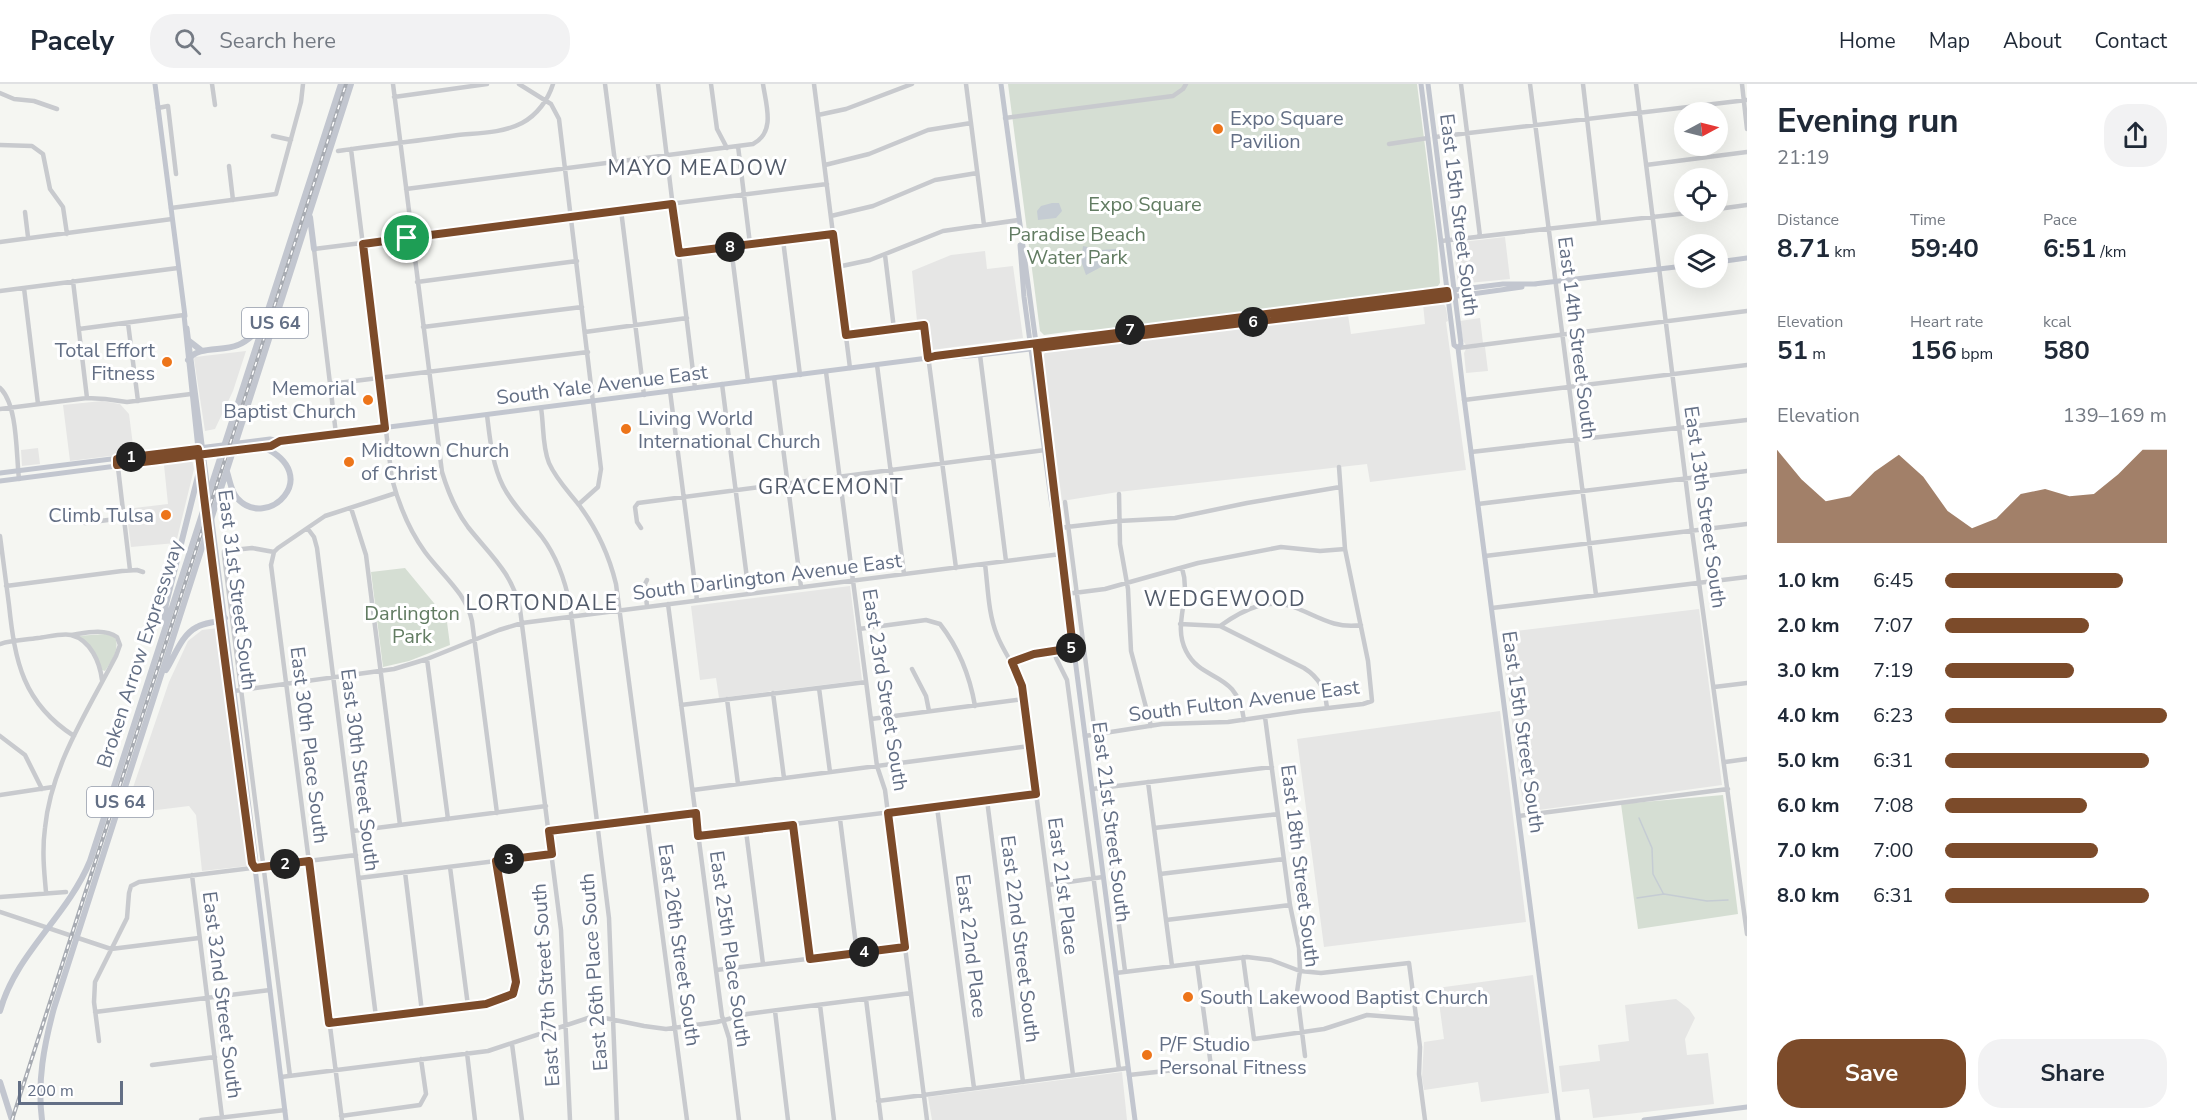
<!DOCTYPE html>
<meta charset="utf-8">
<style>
body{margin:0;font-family:"Nunito Sans",sans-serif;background:#f2f2f3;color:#1f2937;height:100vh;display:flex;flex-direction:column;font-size:22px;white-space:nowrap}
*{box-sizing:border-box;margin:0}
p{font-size:20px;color:#747a83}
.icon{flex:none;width:33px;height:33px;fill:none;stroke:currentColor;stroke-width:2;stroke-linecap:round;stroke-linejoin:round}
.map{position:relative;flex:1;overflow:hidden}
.details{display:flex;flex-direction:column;background:#fff;width:450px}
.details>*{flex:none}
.needle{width:39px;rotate:83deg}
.controls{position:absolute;left:1674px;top:18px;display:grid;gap:12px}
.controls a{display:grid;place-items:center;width:54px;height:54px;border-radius:50%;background:#fff;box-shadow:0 6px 24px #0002;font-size:30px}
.scale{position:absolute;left:18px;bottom:15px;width:105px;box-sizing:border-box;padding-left:6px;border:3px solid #636f85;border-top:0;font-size:16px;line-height:21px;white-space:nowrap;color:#636f85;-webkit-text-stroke:4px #fff;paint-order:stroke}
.pin{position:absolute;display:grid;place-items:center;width:51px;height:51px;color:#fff;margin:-26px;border:3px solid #fff;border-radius:50%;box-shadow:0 2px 6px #0007}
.km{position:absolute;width:30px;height:30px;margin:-15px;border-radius:50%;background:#222;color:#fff;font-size:16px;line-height:30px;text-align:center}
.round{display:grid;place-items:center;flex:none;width:63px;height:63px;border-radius:24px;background:#f2f2f3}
.overview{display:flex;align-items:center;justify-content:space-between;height:102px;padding:0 30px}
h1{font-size:33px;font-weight:700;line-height:45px}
.metrics{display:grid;grid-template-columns:repeat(3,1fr);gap:9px;height:102px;padding:6px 30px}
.metrics div{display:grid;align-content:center}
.metrics b{font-size:26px;font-weight:700}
.metrics small{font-size:16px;font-weight:400}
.metrics p{font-size:16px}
.chart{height:168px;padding:12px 30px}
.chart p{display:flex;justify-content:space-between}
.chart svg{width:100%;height:108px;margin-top:6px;fill:#7c4b2a;opacity:.7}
.button{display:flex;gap:12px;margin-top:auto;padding:12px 30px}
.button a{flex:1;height:69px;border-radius:24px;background:#7c4b2a;color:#fff;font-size:24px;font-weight:700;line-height:69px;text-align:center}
.button a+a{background:#f2f2f3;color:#1f2937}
ul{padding:0 30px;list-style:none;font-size:20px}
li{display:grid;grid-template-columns:96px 72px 1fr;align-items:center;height:45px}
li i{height:15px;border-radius:8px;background:#7c4b2a}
header{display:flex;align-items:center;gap:36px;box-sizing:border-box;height:84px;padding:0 30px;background:#fff;border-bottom:2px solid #e0e1e3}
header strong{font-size:28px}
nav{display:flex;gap:33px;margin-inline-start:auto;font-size:21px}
.search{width:420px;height:54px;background:#f2f2f3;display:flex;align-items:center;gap:15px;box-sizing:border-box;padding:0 21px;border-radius:24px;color:#747a83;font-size:22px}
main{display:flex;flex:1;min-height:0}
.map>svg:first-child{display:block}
.built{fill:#e6e6e5}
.green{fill:#d5ded3}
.water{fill:#c5ccd3}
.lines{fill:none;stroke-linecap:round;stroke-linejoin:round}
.stream{stroke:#c5ccd3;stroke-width:1.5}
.minor{stroke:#c8cace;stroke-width:4.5}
.major{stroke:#c2c6cf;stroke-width:5}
.highway{stroke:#c2c6cf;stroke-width:6}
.rail-casing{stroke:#a7abb2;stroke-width:4}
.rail{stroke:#fff;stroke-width:1.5;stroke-dasharray:4.5;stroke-linecap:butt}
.route-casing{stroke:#fff;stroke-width:12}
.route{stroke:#7c4b2a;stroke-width:8}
.poi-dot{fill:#ed751a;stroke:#fff;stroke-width:2}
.labels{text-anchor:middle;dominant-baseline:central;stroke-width:6;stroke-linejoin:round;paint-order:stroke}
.shield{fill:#fff;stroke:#929aaa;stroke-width:1.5}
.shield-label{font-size:18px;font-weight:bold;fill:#636f85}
.poi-label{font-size:20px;fill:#636f85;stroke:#fff;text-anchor:start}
.park-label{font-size:20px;fill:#627c62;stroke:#fff}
.street-label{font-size:20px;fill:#636f85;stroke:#fff}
.neighbourhood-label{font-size:21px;letter-spacing:1.5px;fill:#515a69;stroke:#fff}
</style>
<header>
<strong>Pacely</strong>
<div class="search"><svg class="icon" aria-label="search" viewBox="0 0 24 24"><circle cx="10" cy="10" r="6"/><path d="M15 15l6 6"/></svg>Search here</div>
<nav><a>Home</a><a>Map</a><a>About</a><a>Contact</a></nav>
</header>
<main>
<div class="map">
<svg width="1747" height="1036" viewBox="0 0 1747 1036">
<rect width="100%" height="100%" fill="#f5f6f2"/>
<path class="built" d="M1505 153 1510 195 1458 200 1453 159Z
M985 167 987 185 1013 182 1023 254 931 266 927 236 917 237 912 187 951 171Z
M1443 218 1446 224 1448 237 1446 238 1466 386 1370 398 1367 380 1118 408 1062 417 1043 272 1047 266 1348 231 1351 250 1425 240 1423 220Z
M1480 234 1483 259 1466 261 1463 257 1460 237Z
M1485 263 1488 287 1466 289 1464 269 1466 265Z
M246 267 233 307 215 345 205 347 194 275 195 273Z
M102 317 120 320 129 330 134 369 70 377 63 321Z
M38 364 40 380 22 382 21 366Z
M192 376 194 385 176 459 131 463 126 425 168 420 164 381Z
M850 502 862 596 719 614 716 594 700 596 691 522Z
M1699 525 1722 701 1524 728 1500 549Z
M218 544 248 782 202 787 196 731 189 722 124 730 169 598 188 557 202 546Z
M1500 627 1526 838 1324 863 1297 655Z
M1533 891 1549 1009 1481 1018 1478 998 1424 1006 1422 993 1424 958 1444 955 1437 904Z
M1676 915 1689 925 1695 934 1685 955 1687 971 1708 969 1714 1020 1593 1034 1589 1005 1562 1008 1559 982 1600 977 1598 961 1629 957 1625 921Z
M1122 988 1127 1036H932L928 1013Z"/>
<path class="green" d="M1008 0H1417L1437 156 1440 199 1435 206 1100 246H1080L1044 251 1040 247Z
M405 484 443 530 447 538 450 561 409 577 383 583 371 488Z
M105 550 115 553C120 565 112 577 105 587L102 586 98 575 77 552Z
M1723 711 1738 830 1638 845 1621 720Z"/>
<path class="water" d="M1052 119H1059L1062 127 1056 134 1038 136 1037 127 1041 122Z
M1083 162 1101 166 1116 165 1118 181 1103 182 1086 191 1081 177Z"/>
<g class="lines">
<path class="stream" d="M1639 734 1652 764 1653 790 1663 809
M1637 814 1664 810 1707 817 1728 816"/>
<path class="minor" d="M212 0 215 21
M393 0 442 388C448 408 456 427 468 443 490 471 512 488 520 525L561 846 570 1036
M519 0 551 20 559 35 601 385 598 403 579 420
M605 0 615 78
M658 0 695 304
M711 0 717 45 727 64
M814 0 850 284
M966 0 984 141
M1461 0 1480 152
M1530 0 1596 511
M1583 0 1599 138
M1636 0 1692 447 1747 850
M1742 0 1747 45
M0 9 14 15 34 17 57 25
M394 13 487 0
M158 24 168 22 176 90
M818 31 846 25 912 0
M1005 34 1173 12 1183 5 1186 0
M273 52 291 56
M1435 53 1747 16
M1389 60 1428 54
M0 61 32 62 43 70 50 105 63 123 67 150
M738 62 750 160
M351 65 392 395C399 421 409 446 425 468 442 491 466 509 472 537L497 729
M338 67C378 61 418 57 458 51 479 49 503 49 522 39 537 31 548 16 553 0
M825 81 869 70 928 46 971 39
M1646 81 1747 68
M229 82 233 116
M406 105 753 60C776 48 766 21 763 0
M171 124 276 110 301 18 303 0
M1718 125 1747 121
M621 126 644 311
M25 128 28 153
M831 132 873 122 935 96 977 89
M783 156 800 291
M1441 157 1697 128
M0 158 172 135
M731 163 748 297
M679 169 833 150
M885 171 894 245
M837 183 870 176 943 147 1019 136
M73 197 87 314
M417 198 577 177
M24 204 38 320
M0 207 178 184
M128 239 138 317
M423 243 582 223
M79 245 184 231
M585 248 687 234
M846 251 924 241 956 484
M1458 264 1747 227
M980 271 1006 477
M877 281 904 490
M826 288 877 682 885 706 927 1036
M774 294 801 503
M330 300 588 268
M722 300 749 510
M0 304C18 321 16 370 19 395
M670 307 697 516
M1464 316 1747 281
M541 324C544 342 542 362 549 379 556 395 568 407 579 421 597 445 609 471 616 500L687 1036
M0 325 87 314 105 315 127 318 191 310
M487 331C490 355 492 380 503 402 513 422 529 436 542 453 557 473 565 496 570 521L609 834 617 1036
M336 350 314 165 827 100
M1471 368 1747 336
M117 375 130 486
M1119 410 1120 460 1128 505 1131 567 1151 642
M1065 418 1095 650
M1478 420 1747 387
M351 424 366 471 400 741
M85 439 123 434
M641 444 637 438 635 423 638 419 1045 366
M1058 444 1119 437 1175 434 1247 419 1340 403
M308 445 314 453 317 464 376 933
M0 452C3 475 6 498 9 521 15 578 23 619 74 652
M274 468 252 464 224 467V471L290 992
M1485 472 1747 440
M985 480C988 503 988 529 997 551 1004 569 1016 583 1022 602L1073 991
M1182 484C1192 515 1172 539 1186 567 1203 600 1237 585 1244 636
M647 496 645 500 647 523
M6 502 122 487 137 486 143 488
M1066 510 1105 505 1198 479 1281 463 1320 467 1345 465
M668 520 722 932 729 954 739 1036
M1492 524 1747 493
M1180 540 1220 542 1304 584C1320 594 1325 606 1327 624
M1220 542C1244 525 1269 512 1299 525 1320 534 1337 545 1361 541
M859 545 926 536 940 540C958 563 970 593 975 622
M0 560C12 556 25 556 38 554 47 553 62 549 71 551 91 556 100 579 102 596
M1055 567 1056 574 1067 596 1119 985
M427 575 448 735
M1012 578 1034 570 1073 564
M912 585 926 612 929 627
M1714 603 1747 599
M819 604 830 688
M234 607 394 585 427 575 499 546 522 539 1061 470
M773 609 784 694
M727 615 738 700
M681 621 866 598
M1265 633 1290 821 1299 864 1300 887 1297 908 1305 972
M871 635 1024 615
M0 652 25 671 42 705
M1085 652 1162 640 1228 638 1302 627 1363 620 1372 617 1368 577 1345 465 1339 383
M1725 678 1747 675
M1148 698 1172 882
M1101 704 1125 887
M1092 705 1272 683
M693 706 1030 662
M0 711 53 703
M987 716 1023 998
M937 723 974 1004
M1519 732 1728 705
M840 735 857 869
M793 741 810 875
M1154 744 1278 730
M353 747 546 722
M549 747 696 729
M746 747 763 880
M698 752 1036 710
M450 783 468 922
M405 788 422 928
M1160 790 1284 775
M192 791 222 1033
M359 794 552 770
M1048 801 1103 793
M46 808C44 787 42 766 45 744 51 682 88 626 116 572L120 561 117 553C104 544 85 549 70 551
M0 813 66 808
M0 828 111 865 199 854
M1166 836 1290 821
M1243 873 1254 955 1324 945 1367 931 1417 935
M716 886 905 863
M1116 889 1247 873 1271 876 1300 887 1321 889 1409 879 1420 963 1419 990 1425 1036
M866 915 881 1036
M820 921 834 1036
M775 927 788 1036
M95 928 270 906
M329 939 486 920 513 910 516 898 496 777
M99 957 94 918 95 898 127 834 129 809 131 802 139 798 356 771
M512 960 522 1036
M467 969 475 1036
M152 981 215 973
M1129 991 1211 982 1197 879
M281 993 488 967 588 934H605L644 942 666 945 717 938 747 930 911 909
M878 1017 1128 984
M341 1032 420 1021 426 1010 421 975
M201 1036 285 1026
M342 1036 271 481 274 468 278 464 325 432 396 409"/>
<path class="major" d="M155 0 185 232
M1001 0 1057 414 1058 444 1135 1036
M1421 0 1454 261 1458 264
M1428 0 1461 260 1458 264 1463 306 1558 1036
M1020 161 1024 213 1051 415 1055 439 1058 444
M1718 178 1747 174
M1534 200 1684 182
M184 231 198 365 230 607 233 648 252 779 255 784 286 1036
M187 244 256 778 255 784
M930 275 980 271 1407 219 1522 203
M0 389 270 355 280 357
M0 397 271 362 280 357 928 274 935 271 1503 200H1536
M1644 1036 1747 1023"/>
<path class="highway" d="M310 133 314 165
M189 257 202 267
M188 276C198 261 222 268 238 261 247 258 254 250 261 244
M227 388C230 397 231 407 237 414 267 448 325 391 263 363
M164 538 166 520 200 384
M166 586C175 572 181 551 197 543 206 538 217 539 225 534
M0 927C16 869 67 833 90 777L341 0
M0 998 12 1036
M42 1036C37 998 44 961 54 924L351 0"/>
<g class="rail-casing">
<path id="rail" d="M12 1036 346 0"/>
</g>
<use href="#rail" class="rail"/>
</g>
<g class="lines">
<g class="route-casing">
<path id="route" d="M407 154 363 160 385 344 280 357 271 362 205 370C176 374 146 378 117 381V375L198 365 199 371C215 507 234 643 252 779L255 784 309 777 329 939 486 920 513 910 516 898 496 777 552 770 549 747 696 729 698 752 793 741 810 875 905 863 888 729 1036 710 1022 602 1012 578 1034 570 1073 564 1037 264 1448 214 1447 207 935 272 928 274 924 241 846 251 833 150 679 169 672 120 407 154"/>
</g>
<use href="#route" class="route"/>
</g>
<g class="poi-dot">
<circle cx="1218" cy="45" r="6"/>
<circle cx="167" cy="278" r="6"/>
<circle cx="368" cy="316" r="6"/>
<circle cx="626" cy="345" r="6"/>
<circle cx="349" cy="378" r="6"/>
<circle cx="166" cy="431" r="6"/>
<circle cx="1188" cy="913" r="6"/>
<circle cx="1147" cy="971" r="6"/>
</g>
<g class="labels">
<g class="shield">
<rect x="242" y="224" width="66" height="30" rx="4.5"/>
<rect x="87" y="703" width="66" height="30" rx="4.5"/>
</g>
<g class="shield-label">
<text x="275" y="239">US 64</text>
<text x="120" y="718">US 64</text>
</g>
<g class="poi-label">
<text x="1230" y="34">Expo Square<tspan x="1230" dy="23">Pavilion</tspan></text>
<text x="155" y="266" text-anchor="end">Total Effort<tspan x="155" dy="23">Fitness</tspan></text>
<text x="356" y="304" text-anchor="end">Memorial<tspan x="356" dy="23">Baptist Church</tspan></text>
<text x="638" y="334">Living World<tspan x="638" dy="23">International Church</tspan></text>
<text x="361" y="366">Midtown Church<tspan x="361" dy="23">of Christ</tspan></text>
<text x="154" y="431" text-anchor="end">Climb Tulsa</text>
<text x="1200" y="913">South Lakewood Baptist Church</text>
<text x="1159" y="960">P/F Studio<tspan x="1159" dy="23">Personal Fitness</tspan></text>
</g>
<g class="park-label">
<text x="1145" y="120">Expo Square</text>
<text x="1077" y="150">Paradise Beach<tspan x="1077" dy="23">Water Park</tspan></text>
<text x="412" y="529">Darlington<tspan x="412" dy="23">Park</tspan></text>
</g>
<g class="street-label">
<text transform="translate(1459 131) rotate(83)">East 15th Street South</text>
<text transform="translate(1577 254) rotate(83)">East 14th Street South</text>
<text transform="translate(602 301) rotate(-7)">South Yale Avenue East</text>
<text transform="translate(1705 423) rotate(82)">East 13th Street South</text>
<text transform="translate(767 493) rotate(-7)">South Darlington Avenue East</text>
<text transform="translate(237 506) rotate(83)">East 31st Street South</text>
<text transform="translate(140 570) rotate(-72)">Broken Arrow Expressway</text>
<text transform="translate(885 606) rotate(81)">East 23rd Street South</text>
<text transform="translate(1244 617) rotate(-7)">South Fulton Avenue East</text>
<text transform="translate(1523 648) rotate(82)">East 15th Street South</text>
<text transform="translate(309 661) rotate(83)">East 30th Place South</text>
<text transform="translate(360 686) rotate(83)">East 30th Street South</text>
<text transform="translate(1111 738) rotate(83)">East 21st Street South</text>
<text transform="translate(1300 782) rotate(83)">East 18th Street South</text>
<text transform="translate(1063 802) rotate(83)">East 21st Place</text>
<text transform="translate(1020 855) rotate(83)">East 22nd Street South</text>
<text transform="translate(679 861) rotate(82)">East 26th Street South</text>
<text transform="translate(971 862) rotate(83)">East 22nd Place</text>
<text transform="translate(730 865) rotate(82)">East 25th Place South</text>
<text transform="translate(594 888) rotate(-94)">East 26th Place South</text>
<text transform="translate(546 901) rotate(-94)">East 27th Street South</text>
<text transform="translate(222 911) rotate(83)">East 32nd Street South</text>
</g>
<g class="neighbourhood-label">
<text x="698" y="84">MAYO MEADOW</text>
<text x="831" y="403">GRACEMONT</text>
<text x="1225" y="515">WEDGEWOOD</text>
<text x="542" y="519">LORTONDALE</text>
</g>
</g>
</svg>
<div class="controls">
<a><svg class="needle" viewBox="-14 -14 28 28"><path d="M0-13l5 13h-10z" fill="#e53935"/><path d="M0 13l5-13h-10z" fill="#747a83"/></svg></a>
<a><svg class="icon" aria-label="locate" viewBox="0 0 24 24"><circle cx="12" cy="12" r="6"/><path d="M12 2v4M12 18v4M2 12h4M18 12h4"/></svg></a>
<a><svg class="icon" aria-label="layers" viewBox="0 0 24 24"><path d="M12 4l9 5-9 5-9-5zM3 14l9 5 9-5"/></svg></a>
</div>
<div class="scale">200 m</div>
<div class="pin" style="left:407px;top:154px;background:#1e9e55"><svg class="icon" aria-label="arrive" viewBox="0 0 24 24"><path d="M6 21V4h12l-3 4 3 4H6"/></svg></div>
<b class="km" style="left:131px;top:373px">1</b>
<b class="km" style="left:285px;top:780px">2</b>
<b class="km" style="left:509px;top:775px">3</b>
<b class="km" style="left:864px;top:868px">4</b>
<b class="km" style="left:1071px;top:564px">5</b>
<b class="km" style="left:1253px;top:238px">6</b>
<b class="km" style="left:1130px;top:246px">7</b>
<b class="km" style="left:730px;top:163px">8</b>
</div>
<section class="details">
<div class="overview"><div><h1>Evening run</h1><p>21:19</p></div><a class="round"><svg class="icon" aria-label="share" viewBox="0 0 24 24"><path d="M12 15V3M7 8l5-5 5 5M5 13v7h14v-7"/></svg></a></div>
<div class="metrics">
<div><p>Distance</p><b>8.71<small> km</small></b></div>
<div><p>Time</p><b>59:40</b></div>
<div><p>Pace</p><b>6:51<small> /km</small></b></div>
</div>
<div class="metrics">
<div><p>Elevation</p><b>51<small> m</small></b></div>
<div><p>Heart rate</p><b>156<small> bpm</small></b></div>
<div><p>kcal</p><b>580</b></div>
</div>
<div class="chart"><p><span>Elevation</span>139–169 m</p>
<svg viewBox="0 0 160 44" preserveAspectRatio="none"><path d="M0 44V6L10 18L20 27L30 25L40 15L50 8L60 17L70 31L80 38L90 34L100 24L110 22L120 25L130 24L140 16L150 6L160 6V44z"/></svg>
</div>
<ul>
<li><b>1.0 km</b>6:45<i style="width:80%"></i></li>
<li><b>2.0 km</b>7:07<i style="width:65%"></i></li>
<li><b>3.0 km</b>7:19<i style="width:58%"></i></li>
<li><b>4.0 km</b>6:23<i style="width:100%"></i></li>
<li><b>5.0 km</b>6:31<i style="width:92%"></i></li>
<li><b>6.0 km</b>7:08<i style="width:64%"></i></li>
<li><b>7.0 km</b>7:00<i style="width:69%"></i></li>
<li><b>8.0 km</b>6:31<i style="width:92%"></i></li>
</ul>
<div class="button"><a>Save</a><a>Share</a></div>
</section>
</main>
